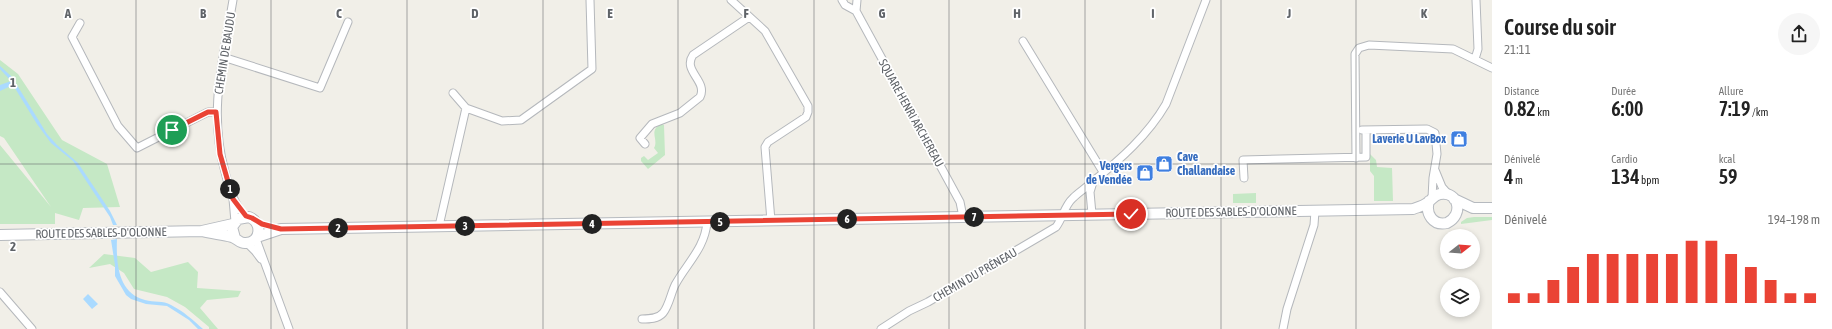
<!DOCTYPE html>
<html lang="fr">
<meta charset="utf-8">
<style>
body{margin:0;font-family:"Asap Condensed",sans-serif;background:#f6f6f6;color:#222;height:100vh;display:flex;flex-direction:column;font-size:15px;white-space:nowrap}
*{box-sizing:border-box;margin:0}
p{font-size:13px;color:#767676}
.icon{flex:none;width:22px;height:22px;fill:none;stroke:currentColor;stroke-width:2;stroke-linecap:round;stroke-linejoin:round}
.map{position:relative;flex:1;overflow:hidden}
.panel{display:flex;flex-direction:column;background:#fff;width:340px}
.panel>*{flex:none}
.needle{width:26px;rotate:73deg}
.tools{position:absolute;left:1440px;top:229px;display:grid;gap:8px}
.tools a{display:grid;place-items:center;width:40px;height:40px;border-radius:50%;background:#fff;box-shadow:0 2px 6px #0003;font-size:20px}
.pin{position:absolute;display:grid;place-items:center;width:34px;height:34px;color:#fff;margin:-17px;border:2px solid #fff;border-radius:50%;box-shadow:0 1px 4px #0007}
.km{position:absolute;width:20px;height:20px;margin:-10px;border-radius:50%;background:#222;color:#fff;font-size:11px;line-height:20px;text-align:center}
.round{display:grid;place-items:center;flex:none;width:42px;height:42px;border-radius:21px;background:#f6f6f6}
.head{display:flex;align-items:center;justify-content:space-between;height:68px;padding:0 12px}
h1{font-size:22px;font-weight:600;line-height:30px}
.figures{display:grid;grid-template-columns:repeat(3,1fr);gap:6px;height:68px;padding:4px 12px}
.figures div{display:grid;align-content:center}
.figures b{font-size:20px;font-weight:600}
.figures small{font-size:11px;font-weight:400}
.figures p{font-size:11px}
.chart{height:112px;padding:8px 12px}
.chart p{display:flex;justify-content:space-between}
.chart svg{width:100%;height:72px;margin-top:4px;stroke:#ea4335;stroke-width:6}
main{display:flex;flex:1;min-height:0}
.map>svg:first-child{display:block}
.green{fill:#c5e8c5}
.water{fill:#aadaff}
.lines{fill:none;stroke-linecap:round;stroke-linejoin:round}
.street-casing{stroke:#b5b8bc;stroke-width:9}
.secondary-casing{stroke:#b6babf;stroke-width:12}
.street{stroke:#fff;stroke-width:7}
.secondary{stroke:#fff;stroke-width:10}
.route-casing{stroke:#fff;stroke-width:8}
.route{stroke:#ea4335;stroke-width:5}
.grid{fill:none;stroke:#5f6368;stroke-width:1;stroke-opacity:0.55}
.labels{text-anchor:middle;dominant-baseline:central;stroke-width:3.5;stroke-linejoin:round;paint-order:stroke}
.street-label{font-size:12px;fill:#5f6368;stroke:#fff}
.shop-label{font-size:12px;font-weight:bold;fill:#366cbe;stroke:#fff;text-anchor:end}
.grid-label{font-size:13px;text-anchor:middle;font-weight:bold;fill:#5f6368;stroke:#fff;stroke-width:3.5;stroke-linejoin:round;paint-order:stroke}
</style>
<main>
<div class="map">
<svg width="1492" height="329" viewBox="0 0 1492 329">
<rect width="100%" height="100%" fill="#f1efe8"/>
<path class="green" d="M0 60 18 74 62 140 107 164 120 207 83 208 79 220 55 213V224H0V145L51 207 4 138 0 136Z
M661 124 664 125 665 155 648 169 641 161V158L644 156 648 160 658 153 654 148C659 139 648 131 661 124Z
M1370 154 1376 160 1377 167 1392 168 1393 201H1374V176L1370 171Z
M1256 193V203H1233V194Z
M1474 217H1492V220L1461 224V222L1467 218Z
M104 254 135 258 151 272 188 262 198 272 197 288 241 291 238 297 207 300 200 308 218 329H209V327L185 307 167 297 134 289 124 273 110 264 89 268Z"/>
<path class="water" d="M0 66 12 77 47 134 57 145 78 163 110 211 117 225H113L110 217 73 161 51 143 37 124 13 85 0 91V85L11 81 0 69Z
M117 239C116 263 118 293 145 300 154 303 163 300 171 305 183 311 193 320 203 329H198L189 320 167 306 146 304 131 299 126 295 115 276V265L111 240Z
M88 294 98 304 92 309 83 299Z"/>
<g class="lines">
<g class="street-casing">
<path id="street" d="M233 0C223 60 208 111 225 172 229 189 234 204 245 216
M731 0 765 31 808 106V112L806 117 768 142 765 147 771 221
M842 0 845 5 856 11 960 202 963 217
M856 11 857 0
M80 23 72 37 118 126 137 148 208 112H216
M1023 41 1103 172
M223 57 320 88 348 22
M1475 59 1478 49 1476 0
M453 93 466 108
M1362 130 1427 129 1435 133 1437 154 1433 178 1432 198
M645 144 640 138 652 124 680 113 700 97C708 81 682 71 693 55L749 17
M1356 158 1355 54 1359 48 1369 45 1453 49 1492 68
M1435 170 1442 187 1449 195
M1244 178 1243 160 1366 157V130
M233 199 235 222
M1092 214 1090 192 1093 182
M439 226 466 108 502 121 521 120 592 69 590 0
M256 239 289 329
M247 243 255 251 261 259
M0 292 32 329
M642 319C649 319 658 319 663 313 669 306 671 293 675 285 687 263 705 248 707 222
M881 329 909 311 928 302 1056 227C1063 218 1064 206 1073 198 1079 192 1086 188 1092 182 1120 160 1148 135 1166 104L1206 0
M1283 329 1287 309 1314 225 1315 211"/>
</g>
<g class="secondary-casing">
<path id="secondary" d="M1454 199 1473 208H1492
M202 231 233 224
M0 235 202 231C212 234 223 234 232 237 238 239 240 244 246 243 262 242 262 222 249 217L238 219 232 227 235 238
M257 237 281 229 1413 209C1418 207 1423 206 1427 203 1432 200 1434 195 1440 194 1459 191 1464 215 1447 223 1433 226 1425 214 1429 201"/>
</g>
<use href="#street" class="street"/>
<use href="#secondary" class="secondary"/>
</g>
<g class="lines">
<g class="route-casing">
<path id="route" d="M172 130 208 112H216L220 154 233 199 246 216 252 218 262 224 281 229 1131 214"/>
</g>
<use href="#route" class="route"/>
</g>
<path class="grid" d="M136 0V329M271 0V329M407 0V329M543 0V329M678 0V329M814 0V329M949 0V329M1085 0V329M1221 0V329M1356 0V329M0 164H1492"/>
<defs>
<g id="shop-square" transform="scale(0.9)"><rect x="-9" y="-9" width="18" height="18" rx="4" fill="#3f7fe0" stroke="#fff"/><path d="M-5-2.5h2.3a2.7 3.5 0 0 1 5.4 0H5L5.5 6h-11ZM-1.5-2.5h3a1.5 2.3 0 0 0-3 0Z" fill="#fff"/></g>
</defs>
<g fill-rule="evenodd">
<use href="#shop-square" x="1459" y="139"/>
<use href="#shop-square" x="1164" y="164"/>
<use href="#shop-square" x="1145" y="173"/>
</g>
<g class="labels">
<g class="street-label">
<text transform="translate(225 53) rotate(-81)">CHEMIN DE BAUDU</text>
<text transform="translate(911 113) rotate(61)">SQUARE HENRI ARCHEREAU</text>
<text transform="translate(1231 212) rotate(-1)">ROUTE DES SABLES-D'OLONNE</text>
<text transform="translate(101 233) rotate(-1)">ROUTE DES SABLES-D'OLONNE</text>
<text transform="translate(975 275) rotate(-30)">CHEMIN DU PRÉNEAU</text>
</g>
<g class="shop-label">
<text x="1446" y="139">Laverie U LavBox</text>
<text x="1177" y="157" text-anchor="start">Cave<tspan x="1177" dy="14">Challandaise</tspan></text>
<text x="1132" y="166">Vergers<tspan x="1132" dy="14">de Vendée</tspan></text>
</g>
</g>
<g class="grid-label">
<text x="68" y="18">A</text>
<text x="203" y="18">B</text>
<text x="339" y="18">C</text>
<text x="475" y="18">D</text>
<text x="610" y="18">E</text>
<text x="746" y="18">F</text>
<text x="882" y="18">G</text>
<text x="1017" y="18">H</text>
<text x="1153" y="18">I</text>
<text x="1289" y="18">J</text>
<text x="1424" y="18">K</text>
<text x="13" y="87">1</text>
<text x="13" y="251">2</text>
</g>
</svg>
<div class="tools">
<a><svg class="needle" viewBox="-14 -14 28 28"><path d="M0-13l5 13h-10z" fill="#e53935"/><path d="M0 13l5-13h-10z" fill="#767676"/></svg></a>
<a><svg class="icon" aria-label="layers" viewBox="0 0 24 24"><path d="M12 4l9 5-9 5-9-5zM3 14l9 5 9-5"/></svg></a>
</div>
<div class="pin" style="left:172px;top:130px;background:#1e9e55"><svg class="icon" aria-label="arrive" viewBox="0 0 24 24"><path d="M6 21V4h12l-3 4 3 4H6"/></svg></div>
<div class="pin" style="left:1131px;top:214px;background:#d93025"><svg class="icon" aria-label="check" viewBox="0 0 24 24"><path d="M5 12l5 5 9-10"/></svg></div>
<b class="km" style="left:230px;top:189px">1</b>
<b class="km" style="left:338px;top:228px">2</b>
<b class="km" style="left:465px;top:226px">3</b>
<b class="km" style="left:592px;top:224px">4</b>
<b class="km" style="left:720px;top:222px">5</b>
<b class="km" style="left:847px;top:219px">6</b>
<b class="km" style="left:974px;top:217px">7</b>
</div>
<section class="panel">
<div class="head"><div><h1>Course du soir</h1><p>21:11</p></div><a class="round"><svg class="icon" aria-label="share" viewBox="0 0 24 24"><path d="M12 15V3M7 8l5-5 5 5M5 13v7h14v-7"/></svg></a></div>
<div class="figures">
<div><p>Distance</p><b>0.82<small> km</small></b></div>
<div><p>Durée</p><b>6:00</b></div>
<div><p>Allure</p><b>7:19<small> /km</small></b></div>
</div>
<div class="figures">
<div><p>Dénivelé</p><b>4<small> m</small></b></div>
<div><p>Cardio</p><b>134<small> bpm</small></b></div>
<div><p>kcal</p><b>59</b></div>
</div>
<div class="chart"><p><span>Dénivelé</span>194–198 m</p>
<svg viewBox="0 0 160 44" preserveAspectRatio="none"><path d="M5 44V38M15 44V38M25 44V30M35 44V22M45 44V14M55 44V14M65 44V14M75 44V14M85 44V14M95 44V6M105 44V6M115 44V14M125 44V22M135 44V30M145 44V38M155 44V38"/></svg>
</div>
</section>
</main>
